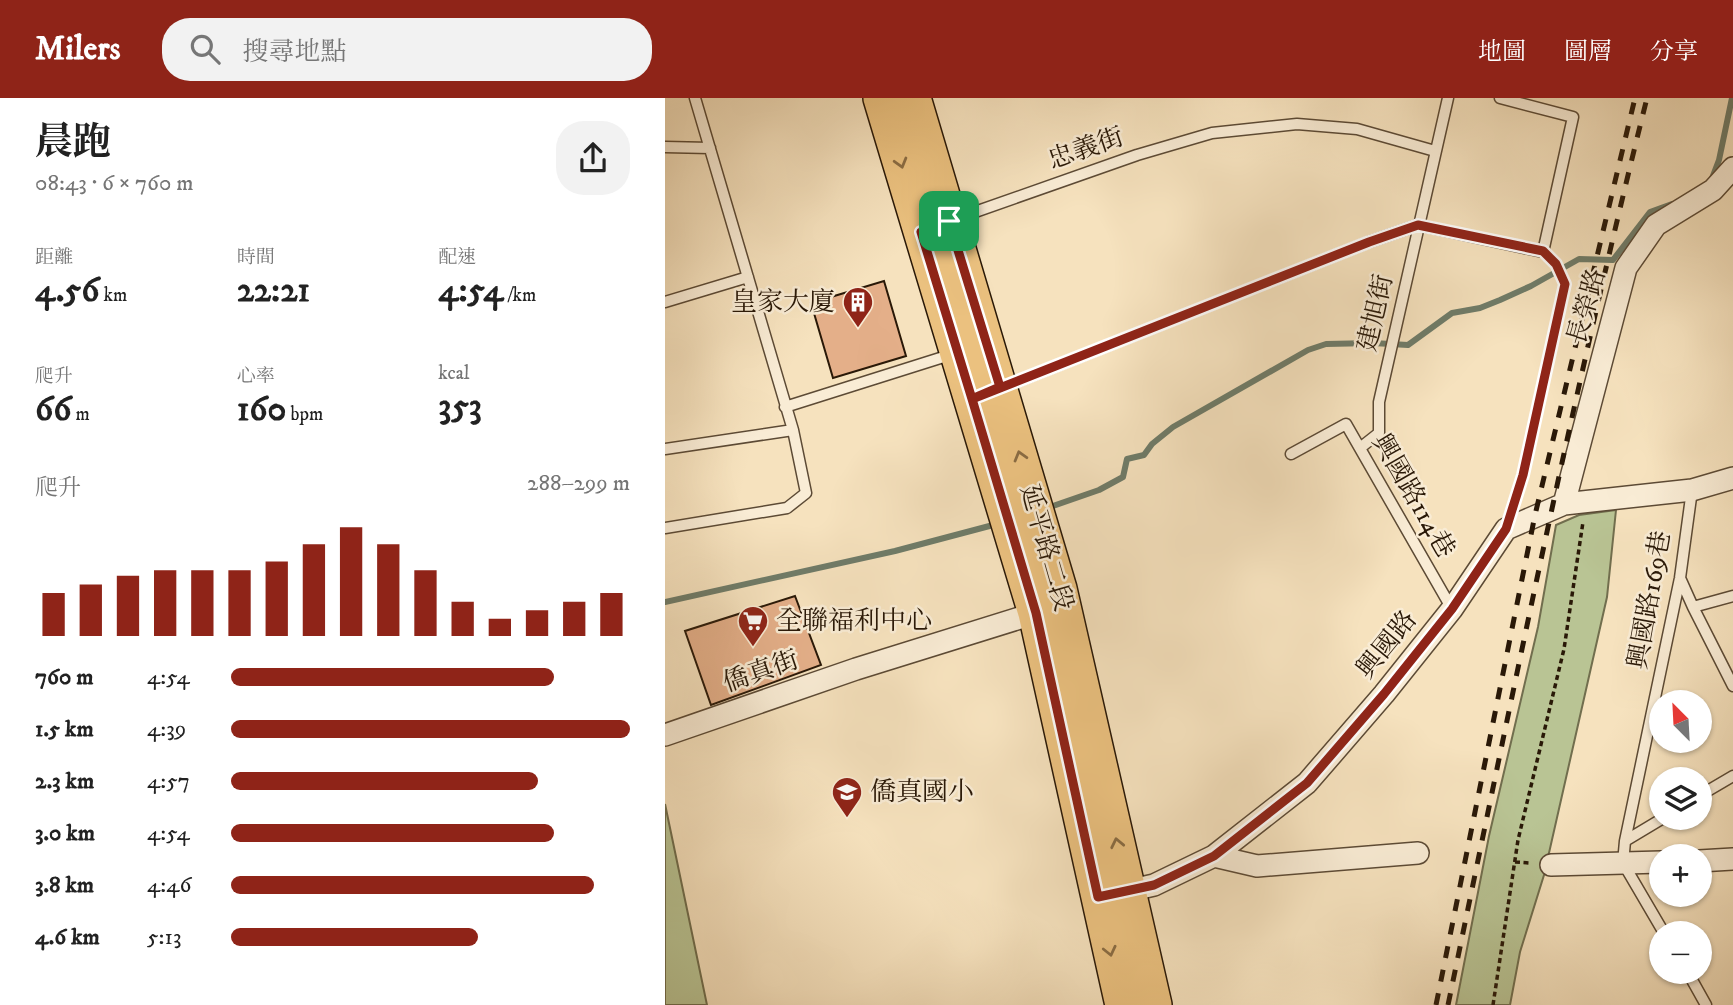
<!DOCTYPE html>
<html lang="zh-TW">
<meta charset="utf-8">
<style>
body{margin:0;font-family:"IM FELL DW Pica","Noto Serif TC",serif;background:#f2f2f2;color:#222;height:100vh;display:flex;flex-direction:column;font-size:26px;white-space:nowrap}
*{box-sizing:border-box;margin:0}
p{font-size:23px;color:#767676}
.icon{flex:none;width:38px;height:38px;fill:none;stroke:currentColor;stroke-width:2;stroke-linecap:round;stroke-linejoin:round}
.map{position:relative;flex:1;overflow:hidden}
.sheet{display:flex;flex-direction:column;background:#fff;width:665px}
.sheet>*{flex:none}
.needle{width:46px;rotate:336deg}
.fabs{position:absolute;left:984px;top:592px;display:grid;gap:14px}
.fabs a{display:grid;place-items:center;width:63px;height:63px;border-radius:50%;background:#fff;box-shadow:0 2px 5px #0004;font-size:35px}
.pin{position:absolute;display:grid;place-items:center;width:60px;height:60px;color:#fff;margin:-30px;border-radius:14px;box-shadow:0 4px 10px #0006}
.round{display:grid;place-items:center;flex:none;width:74px;height:74px;border-radius:28px;background:#f2f2f2}
.overview{display:flex;align-items:center;justify-content:space-between;height:119px;padding:0 35px}
h1{font-size:38px;font-weight:700;line-height:52px}
.metrics{display:grid;grid-template-columns:repeat(3,1fr);gap:10px;height:119px;padding:7px 35px}
.metrics div{display:grid;align-content:center}
.metrics b{font-size:35px;font-weight:700}
.metrics small{font-size:19px;font-weight:400}
.metrics p{font-size:19px}
.chart{height:196px;padding:14px 35px}
.chart p{display:flex;justify-content:space-between}
.chart svg{width:100%;height:126px;margin-top:7px;stroke:#8f2418;stroke-width:6}
ul{padding:0 35px;list-style:none;font-size:23px}
li{display:grid;grid-template-columns:112px 84px 1fr;align-items:center;height:52px}
li i{height:18px;border-radius:9px;background:#8f2418}
header{display:flex;align-items:center;gap:42px;box-sizing:border-box;height:98px;padding:0 35px;background:#8f2418;color:#fff}
header strong{font-size:33px}
nav{display:flex;gap:38px;margin-inline-start:auto;font-size:24px}
.search{width:490px;height:63px;background:#f2f2f2;display:flex;align-items:center;gap:18px;box-sizing:border-box;padding:0 24px;border-radius:28px;color:#767676;font-size:26px}
main{display:flex;flex:1;min-height:0}
.map>svg:first-child{display:block}
.green{fill:#b9c494;stroke:#716e4e;stroke-width:2}
.lines{fill:none;stroke-linecap:round;stroke-linejoin:round}
.stream{stroke:#6f7c69;stroke-width:6}
.building{fill:#e4af89;stroke:#291807;stroke-width:2}
.lane-casing{stroke:#5c4a35;stroke-width:13}
.street-casing{stroke:#5c4a35;stroke-width:24}
.primary-casing{stroke:#291807;stroke-width:38}
.path{stroke:#291807;stroke-width:3.5;stroke-dasharray:5 3.5;stroke-linecap:butt}
.lane{stroke:#f9ecd5;stroke-width:10}
.street{stroke:#f9ecd5;stroke-width:21}
.primary{stroke:#ebc17f;stroke-width:35}
.rail{stroke:#291807;stroke-width:5;stroke-dasharray:12 12;stroke-linecap:butt}
.oneway{stroke:#8a6c43}
.route-casing{stroke:#fff;stroke-width:14}
.route{stroke:#8f2418;stroke-width:9}
.labels{text-anchor:middle;dominant-baseline:central;stroke-width:5;stroke-linejoin:round;paint-order:stroke}
.street-label{font-size:26px;fill:#291807;stroke:#f9ecd5}
.poi-label{font-size:26px;fill:#291807;stroke:#f9ecd5;text-anchor:start}
</style>
<header>
<strong>Milers</strong>
<div class="search"><svg class="icon" aria-label="search" viewBox="0 0 24 24"><circle cx="10" cy="10" r="6"/><path d="M15 15l6 6"/></svg>搜尋地點</div>
<nav><a>地圖</a><a>圖層</a><a>分享</a></nav>
</header>
<main>
<section class="sheet">
<div class="overview"><div><h1>晨跑</h1><p>08:43 · 6 × 760 m</p></div><a class="round"><svg class="icon" aria-label="share" viewBox="0 0 24 24"><path d="M12 15V3M7 8l5-5 5 5M5 13v7h14v-7"/></svg></a></div>
<div class="metrics">
<div><p>距離</p><b>4.56<small> km</small></b></div>
<div><p>時間</p><b>22:21</b></div>
<div><p>配速</p><b>4:54<small> /km</small></b></div>
</div>
<div class="metrics">
<div><p>爬升</p><b>66<small> m</small></b></div>
<div><p>心率</p><b>160<small> bpm</small></b></div>
<div><p>kcal</p><b>353</b></div>
</div>
<div class="chart"><p><span>爬升</span>288–299 m</p>
<svg viewBox="0 0 160 44" preserveAspectRatio="none"><path d="M5 44V29M15 44V26M25 44V23M35 44V21M45 44V21M55 44V21M65 44V18M75 44V12M85 44V6M95 44V12M105 44V21M115 44V32M125 44V38M135 44V35M145 44V32M155 44V29"/></svg>
</div>
<ul>
<li><b>760 m</b>4:54<i style="width:81%"></i></li>
<li><b>1.5 km</b>4:39<i style="width:100%"></i></li>
<li><b>2.3 km</b>4:57<i style="width:77%"></i></li>
<li><b>3.0 km</b>4:54<i style="width:81%"></i></li>
<li><b>3.8 km</b>4:46<i style="width:91%"></i></li>
<li><b>4.6 km</b>5:13<i style="width:62%"></i></li>
</ul>
</section>
<div class="map">
<svg width="1068" height="907" viewBox="0 0 1068 907">
<rect width="100%" height="100%" fill="#f6e2be"/>
<filter id="stains"><feTurbulence type="fractalNoise" baseFrequency=".00286" numOctaves="4"/><feColorMatrix values="0 0 0 0 .2 0 0 0 0 .09 0 0 0 0 .02 0 0 0 .5 -.17"/></filter>
<radialGradient id="worn" r=".72"><stop offset=".6" stop-color="#630" stop-opacity="0"/><stop offset="1" stop-color="#630" stop-opacity=".3"/></radialGradient>
<path class="green" d="M951 412 942 499 879 777 855 854 845 907H791L824 738 873 529 891 427 914 417Z
M0 706 42 907H0Z"/>
<g class="lines">
<path class="stream" d="M1046 83 1054 62 1067 0
M382 410 434 392 458 379 462 361 479 357 487 346 508 329 643 252 661 246 708 245 743 247 787 215 815 210 835 202 866 188 914 161 948 162 985 114 1007 106
M0 504 230 453 332 426"/>
</g>
<path class="building" d="M219 183 241 258 168 280 146 205Z
M130 498 156 567 46 607 20 533Z"/>
<g class="lines">
<g class="lane-casing">
<path id="lane" d="M0 49 45 50
M290 121 472 57 547 35 632 26 692 31 770 53
M0 204 83 179
M340 288 704 144 753 127 878 154 908 19 835 0
M120 309 288 256
M695 350 714 335V304L783 0
M0 351 128 332
M626 356 681 326 787 511
M0 430 122 410 141 395 128 332 30 0
M1015 480 1028 509 1068 588
M1028 509 1068 498
M1034 698 1068 678
M960 743 1015 480 1027 392
M999 835 958 765 960 743 1000 719
M1022 873 1041 907"/>
</g>
<g class="street-casing">
<path id="street" d="M899 406 961 170 991 127 1048 92 1068 70
M0 637 191 571 371 515
M549 758 592 768 753 755
M1034 763 1068 761
M886 767 996 764
M454 795 489 787 549 758 642 685 719 596 787 511 841 431 899 406 1027 392 1068 380"/>
</g>
<g class="primary-casing">
<path id="primary" d="M216 0 371 515 458 907
M248 0 394 491 489 907"/>
</g>
<path class="path" d="M849 404 858 377 900 186 890 165
M850 764 865 765
M828 907 853 742 899 551 918 424"/>
<use href="#lane" class="lane"/>
<use href="#street" class="street"/>
<use href="#primary" class="primary"/>
<path class="rail" d="M771 907 870 417 970 0
M783 907C846 604 907 300 982 0"/>
</g>
<defs><path id="oneway-chevron" d="M-2-3.5L2.5 0L-2 3.5" fill="none" stroke-width="1.6" stroke-linecap="round" stroke-linejoin="round" transform="scale(1.75)"/></defs>
<g class="oneway">
<use href="#oneway-chevron" transform="translate(236 65) rotate(74)"/>
<use href="#oneway-chevron" transform="translate(355 358) rotate(-106)"/>
<use href="#oneway-chevron" transform="translate(452 745) rotate(-102)"/>
<use href="#oneway-chevron" transform="translate(445 853) rotate(77)"/>
</g>
<g class="lines">
<g class="route-casing">
<path id="route" d="M284 123 335 289 307 301 371 515 433 799 489 787 549 758 642 685 719 596 787 511 841 431 858 377 900 186 891 166 878 153 753 127 704 144 307 301 256 134 284 123"/>
</g>
<use href="#route" class="route"/>
</g>
<defs>
<g id="building-pin" transform="scale(1.575)"><path d="M0 17L-7.5 6A9.5 9.5 0 1 1 7.5 6Z" fill="#8f2418" stroke="#f9ecd5"/><path d="M-4-6H4V6H1V3H-1V6H-4ZM-2.5-4.3h1.7v1.8h-1.7ZM.8-4.3h1.7v1.8H.8ZM-2.5-1h1.7V.8h-1.7ZM.8-1h1.7V.8H.8Z" fill="#fff"/></g>
<g id="supermarket-pin" transform="scale(1.575)"><path d="M0 17L-7.5 6A9.5 9.5 0 1 1 7.5 6Z" fill="#8f2418" stroke="#f9ecd5"/><path d="M-6-5.5h2.5l.6 2H6L4.5 2H-2.5L-4.4-4H-6ZM-1.5 3.2a1.3 1.3 0 1 0 .1 0ZM3 3.2a1.3 1.3 0 1 0 .1 0Z" fill="#fff"/></g>
<g id="school-pin" transform="scale(1.575)"><path d="M0 17L-7.5 6A9.5 9.5 0 1 1 7.5 6Z" fill="#8f2418" stroke="#f9ecd5"/><path d="M0-5L7-2L0 1L-7-2ZM-4 1L0 2.5L4 1V4Q0 6-4 4Z" fill="#fff"/></g>
</defs>
<g fill-rule="evenodd">
<use href="#building-pin" x="193" y="204"/>
<use href="#supermarket-pin" x="88" y="523"/>
<use href="#school-pin" x="182" y="694"/>
</g>
<g class="labels">
<g class="street-label">
<text transform="translate(421 51) rotate(-19)">忠義街</text>
<text transform="translate(922 209) rotate(-74)">長榮路</text>
<text transform="translate(711 215) rotate(-77)">建旭街</text>
<text transform="translate(748 398) rotate(60)">興國路114巷</text>
<text transform="translate(381 450) rotate(74)">延平路二段</text>
<text transform="translate(985 502) rotate(-80)">興國路169巷</text>
<text transform="translate(722 547) rotate(-51)">興國路</text>
<text transform="translate(96 574) rotate(-19)">僑真街</text>
</g>
<g class="poi-label">
<text x="170" y="204" text-anchor="end">皇家大廈</text>
<text x="111" y="523">全聯福利中心</text>
<text x="205" y="694">僑真國小</text>
</g>
</g>
<rect width="100%" height="100%" filter="url(#stains)"/>
<rect width="100%" height="100%" fill="url(#worn)"/>
</svg>
<div class="fabs">
<a><svg class="needle" viewBox="-14 -14 28 28"><path d="M0-13l5 13h-10z" fill="#e53935"/><path d="M0 13l5-13h-10z" fill="#767676"/></svg></a>
<a><svg class="icon" aria-label="layers" viewBox="0 0 24 24"><path d="M12 4l9 5-9 5-9-5zM3 14l9 5 9-5"/></svg></a>
<a>+</a>
<a>−</a>
</div>
<div class="pin" style="left:284px;top:123px;background:#1e9e55"><svg class="icon" aria-label="arrive" viewBox="0 0 24 24"><path d="M6 21V4h12l-3 4 3 4H6"/></svg></div>
</div>
</main>
